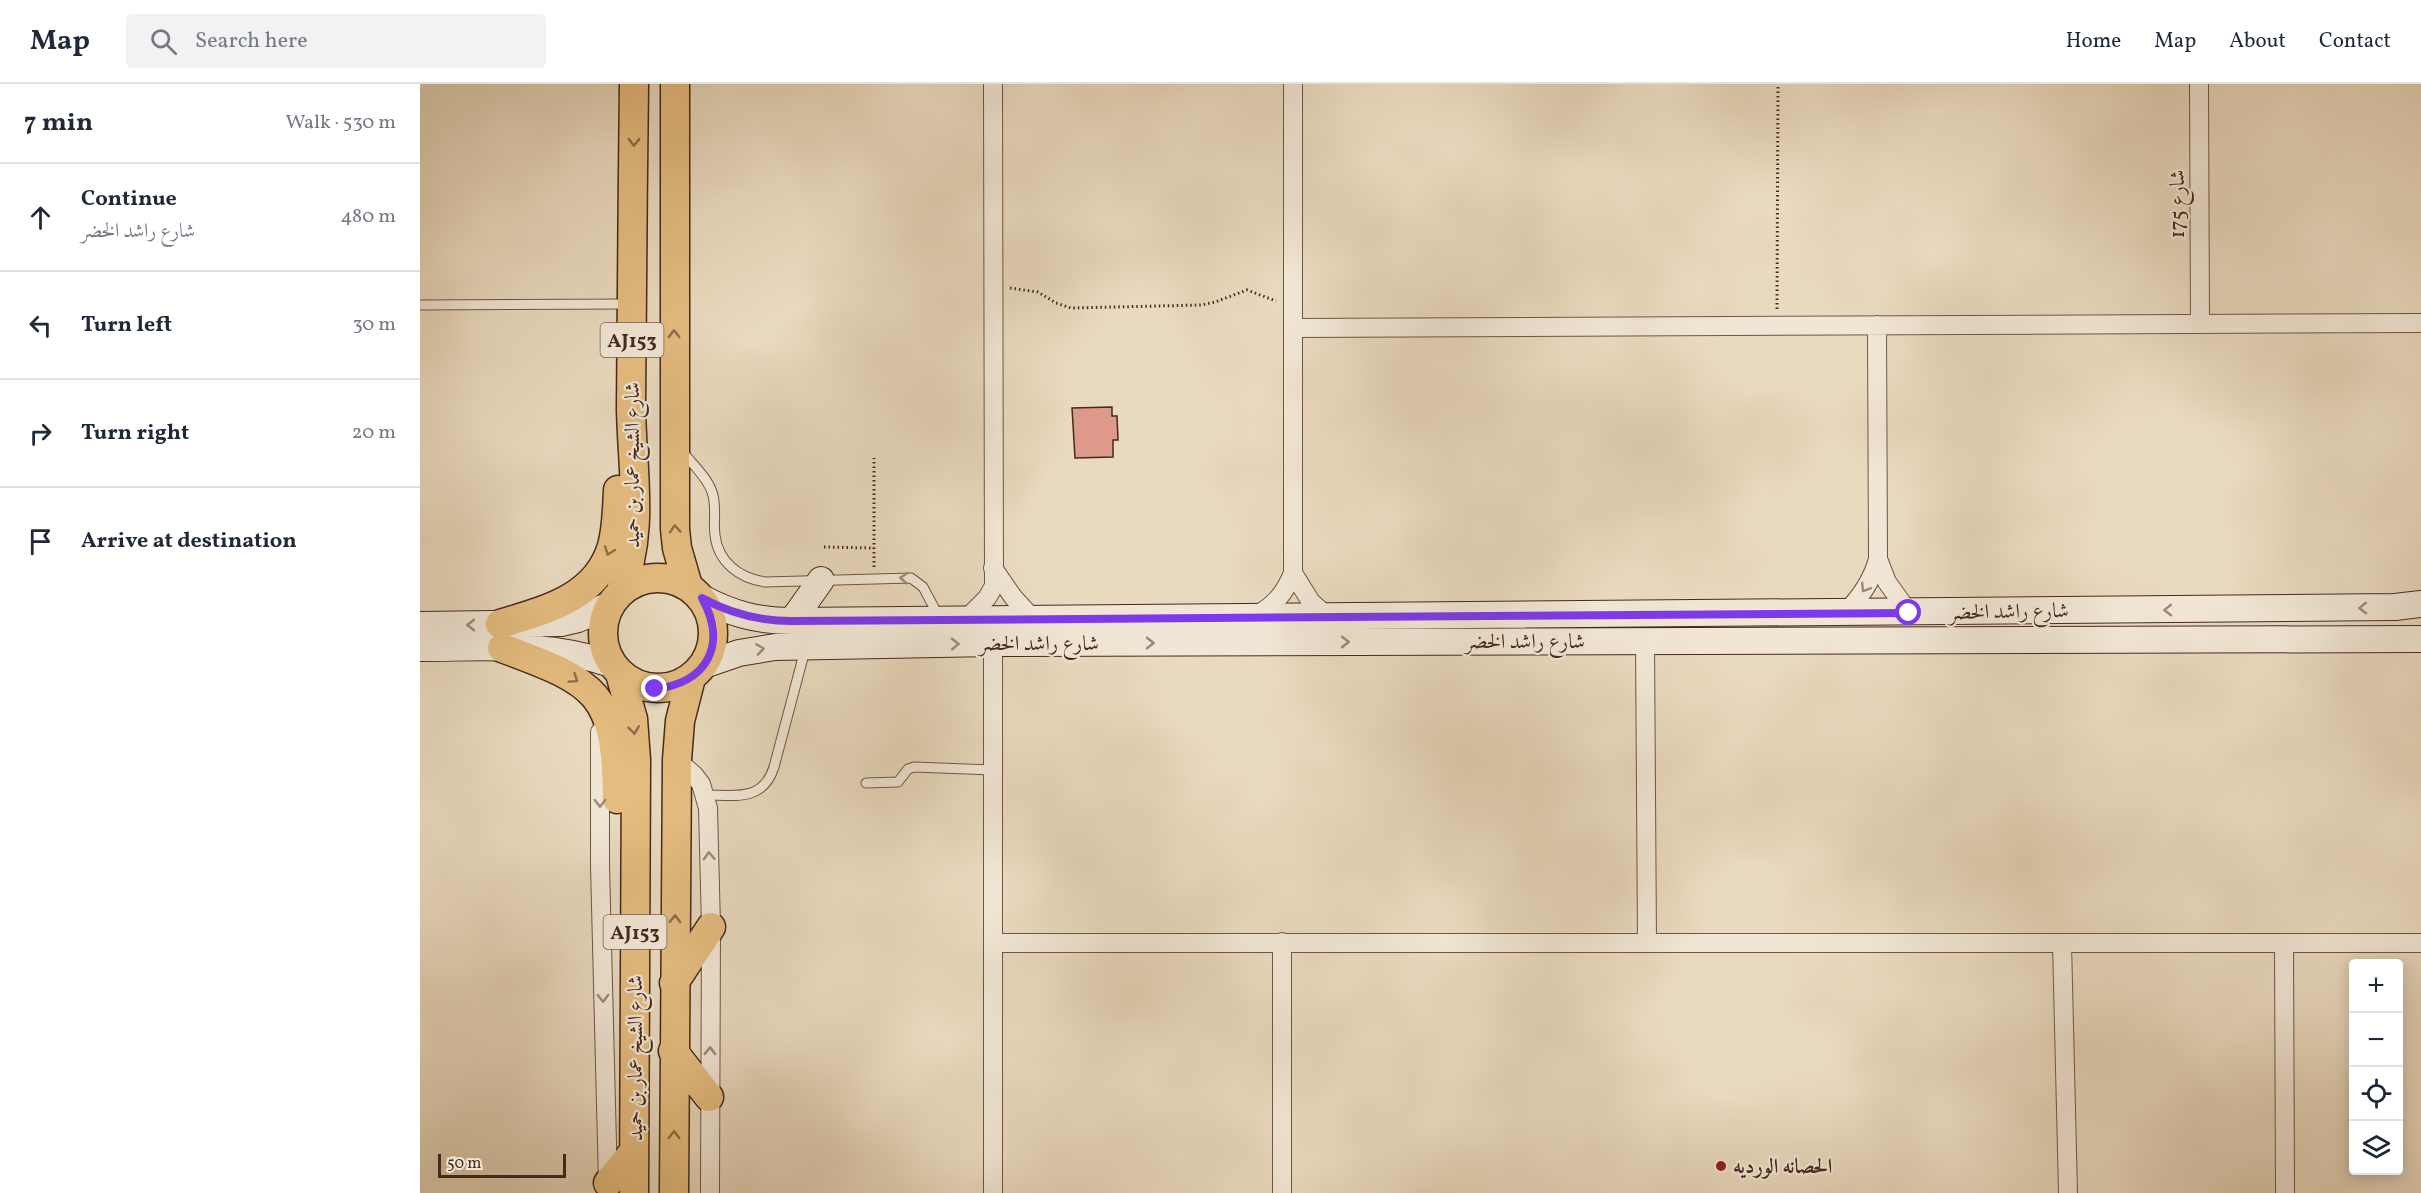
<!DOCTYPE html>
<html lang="en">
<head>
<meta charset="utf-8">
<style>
	:root { --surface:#fff; --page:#f2f2f3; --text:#1f2937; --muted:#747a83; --line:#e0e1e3 }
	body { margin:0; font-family:Vollkorn,Amiri,serif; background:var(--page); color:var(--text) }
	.controls { position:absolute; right:18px; bottom:18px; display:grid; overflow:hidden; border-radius:6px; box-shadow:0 3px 15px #0003 }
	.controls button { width:54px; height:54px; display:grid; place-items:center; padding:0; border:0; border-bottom:2px solid var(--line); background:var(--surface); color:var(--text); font:30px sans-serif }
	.scale { position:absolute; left:18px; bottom:15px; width:128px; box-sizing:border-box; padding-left:6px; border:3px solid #462a1e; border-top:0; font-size:16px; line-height:21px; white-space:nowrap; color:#462a1e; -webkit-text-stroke:4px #f1e6d5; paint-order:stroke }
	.stop { position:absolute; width:18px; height:18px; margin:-14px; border:4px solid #7c3aed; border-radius:50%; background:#fff }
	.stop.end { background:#7c3aed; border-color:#fff; box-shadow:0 2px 6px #0008 }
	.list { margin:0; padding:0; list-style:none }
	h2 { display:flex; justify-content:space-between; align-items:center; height:78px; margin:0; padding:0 24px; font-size:26px }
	h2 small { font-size:20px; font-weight:400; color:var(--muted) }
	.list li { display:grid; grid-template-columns:39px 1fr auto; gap:18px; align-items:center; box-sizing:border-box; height:108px; padding:0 24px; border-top:2px solid var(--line) }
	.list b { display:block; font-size:22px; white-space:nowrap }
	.list p { margin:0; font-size:20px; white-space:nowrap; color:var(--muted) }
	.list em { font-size:20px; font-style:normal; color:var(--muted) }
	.icon { flex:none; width:33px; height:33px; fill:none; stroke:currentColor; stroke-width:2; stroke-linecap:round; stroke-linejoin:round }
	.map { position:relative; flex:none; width:2001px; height:1109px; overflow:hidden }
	header { display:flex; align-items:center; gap:36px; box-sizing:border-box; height:84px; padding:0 30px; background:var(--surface); border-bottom:2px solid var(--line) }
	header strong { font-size:28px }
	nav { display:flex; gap:33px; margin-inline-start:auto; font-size:21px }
	.search { width:420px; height:54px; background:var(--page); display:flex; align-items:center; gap:15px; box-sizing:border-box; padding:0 21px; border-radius:6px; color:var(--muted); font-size:22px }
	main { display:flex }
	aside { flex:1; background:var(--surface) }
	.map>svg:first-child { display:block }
</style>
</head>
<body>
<header>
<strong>Map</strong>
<div class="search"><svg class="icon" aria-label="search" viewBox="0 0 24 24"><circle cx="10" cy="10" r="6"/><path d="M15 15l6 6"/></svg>Search here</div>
<nav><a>Home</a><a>Map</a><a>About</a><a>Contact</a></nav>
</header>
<main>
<aside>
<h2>7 min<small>Walk · 530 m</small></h2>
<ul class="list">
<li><svg class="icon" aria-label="ahead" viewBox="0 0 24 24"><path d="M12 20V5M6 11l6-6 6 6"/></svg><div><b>Continue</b><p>شارع راشد الخضر</p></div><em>480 m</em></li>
<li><svg class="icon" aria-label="left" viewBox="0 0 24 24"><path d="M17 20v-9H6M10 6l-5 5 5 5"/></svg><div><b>Turn left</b></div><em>30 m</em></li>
<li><svg class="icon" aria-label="right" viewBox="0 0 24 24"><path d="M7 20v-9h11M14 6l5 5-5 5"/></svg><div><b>Turn right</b></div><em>20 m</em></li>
<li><svg class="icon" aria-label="arrive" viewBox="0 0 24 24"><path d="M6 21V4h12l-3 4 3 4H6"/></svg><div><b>Arrive at destination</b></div></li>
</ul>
</aside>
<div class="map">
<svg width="2001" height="1109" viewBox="0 0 2001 1109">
	<rect width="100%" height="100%" fill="#e9d9be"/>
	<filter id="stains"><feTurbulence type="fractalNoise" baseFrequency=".00333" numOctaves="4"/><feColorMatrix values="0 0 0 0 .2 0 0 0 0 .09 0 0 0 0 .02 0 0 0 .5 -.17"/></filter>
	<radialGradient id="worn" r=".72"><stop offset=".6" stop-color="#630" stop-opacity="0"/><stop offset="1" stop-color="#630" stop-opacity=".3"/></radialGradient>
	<path fill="#dd9a8a" stroke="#462a1e" stroke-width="1.5" d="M692,323V332H697L698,356H693V373L655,374L652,324Z"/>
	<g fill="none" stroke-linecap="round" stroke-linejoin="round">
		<defs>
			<path id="lane" d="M0,221L208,220
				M262,367C272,380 287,393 292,408C297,422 293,437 295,451C298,478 319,494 345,498L491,494L503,503L519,533
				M446,699L478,698L488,685L494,683L573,686
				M285,711C315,711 343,718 354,683L385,566"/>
			<path id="street" d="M1779,0L1780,240
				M873,244L2001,239
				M1458,475L1467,498L1489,529
				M573,484L593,513L613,535
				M873,489L891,518L908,533
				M1425,529C1441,513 1452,497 1458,475L1457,241
				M835,532C854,522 865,509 873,489V0
				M547,534L567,514L574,502L573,0
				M1225,557L1227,859
				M180,648V781L188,1100
				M257,676L274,691L281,700L288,724L291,843L290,1109
				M573,859H2001
				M1642,859L1648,1109
				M1864,859L1865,1109
				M573,1109V559
				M862,1109V858"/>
			<path id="secondary" d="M282,514C312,530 338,537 372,537L1975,523L2001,520
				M372,537L401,496
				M0,541L141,539L158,535L190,521
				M0,564C64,564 129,558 191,580
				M284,581L319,569L355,563L573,559L2001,555"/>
			<path id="primary" d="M255,0V445L257,464L268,502
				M183 549a55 55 0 1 1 110 0a55 55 0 1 1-110 0Z
				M200,509C225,448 212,388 211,324C211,216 213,108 214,0
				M80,540C126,526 177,514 192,462C197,444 197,424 198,406
				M82,564C177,599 196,608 197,715
				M200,590L213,635L216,676L214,1109
				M254,899L291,843
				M253,967L289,1013
				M188,1099L214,1067
				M254,1109L257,676L260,637L271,594"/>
		</defs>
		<use href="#lane" stroke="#6f5646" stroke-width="11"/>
		<use href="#street" stroke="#6f5646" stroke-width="20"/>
		<use href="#secondary" stroke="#462a1e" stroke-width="28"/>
		<use href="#primary" stroke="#462a1e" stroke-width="31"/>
		<path stroke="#462a1e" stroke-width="3" stroke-dasharray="1.5 3" stroke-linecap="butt" d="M590,204L618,208L636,219L651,224L781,221L795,218L827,206L856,217
			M1357,225L1358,0
			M404,463L454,464
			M454,483V374"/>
		<use href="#lane" stroke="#f1e6d5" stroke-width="9"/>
		<use href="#street" stroke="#f1e6d5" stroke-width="18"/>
		<use href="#secondary" stroke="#f1e6d5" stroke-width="26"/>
		<use href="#primary" stroke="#e4bc7f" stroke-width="28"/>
	</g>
	<defs><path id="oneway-chevron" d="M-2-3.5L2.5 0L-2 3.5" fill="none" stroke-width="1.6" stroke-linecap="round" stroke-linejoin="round" transform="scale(1.5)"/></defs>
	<g stroke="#8d6c4a">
		<use href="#oneway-chevron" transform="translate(214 58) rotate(91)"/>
		<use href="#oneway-chevron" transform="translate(254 250) rotate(-90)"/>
		<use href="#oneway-chevron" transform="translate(255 445) rotate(-94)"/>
		<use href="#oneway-chevron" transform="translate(189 467) rotate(110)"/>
		<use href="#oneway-chevron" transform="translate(154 595) rotate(34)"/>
		<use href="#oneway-chevron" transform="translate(214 646) rotate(83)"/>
		<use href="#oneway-chevron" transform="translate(255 835) rotate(-89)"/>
		<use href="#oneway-chevron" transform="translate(254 1051) rotate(-90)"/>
	</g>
	<g stroke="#9c887a">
		<use href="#oneway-chevron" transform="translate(484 494) rotate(-175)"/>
		<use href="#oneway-chevron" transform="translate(1445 504) rotate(122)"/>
		<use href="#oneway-chevron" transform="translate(1943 524) rotate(179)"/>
		<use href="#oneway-chevron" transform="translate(1748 526) rotate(179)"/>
		<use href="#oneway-chevron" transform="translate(51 541) rotate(180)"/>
		<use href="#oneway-chevron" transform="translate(925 558)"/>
		<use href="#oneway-chevron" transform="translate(730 559)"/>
		<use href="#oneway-chevron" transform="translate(535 560) rotate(-1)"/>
		<use href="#oneway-chevron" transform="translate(340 565) rotate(-8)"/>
		<use href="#oneway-chevron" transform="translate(180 719) rotate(90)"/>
		<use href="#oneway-chevron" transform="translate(289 772) rotate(-92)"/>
		<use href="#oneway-chevron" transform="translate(183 914) rotate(89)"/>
		<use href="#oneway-chevron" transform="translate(290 967) rotate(-89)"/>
	</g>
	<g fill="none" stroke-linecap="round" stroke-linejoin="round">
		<path stroke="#7c3aed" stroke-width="8" d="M235,605C287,599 308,561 282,514C311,530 339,537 372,537L1489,529"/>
	</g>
	<circle fill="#8f2418" stroke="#f1e6d5" stroke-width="2" cx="1301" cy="1082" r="6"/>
	<g text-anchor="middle" stroke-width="4.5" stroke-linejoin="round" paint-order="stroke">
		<g fill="#f1e6d5" stroke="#796255" stroke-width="1.5">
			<rect x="180.5" y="239" width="63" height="34" rx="4.5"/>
			<rect x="183.5" y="831" width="63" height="34" rx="4.5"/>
		</g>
		<g font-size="20" font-weight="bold" fill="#462a1e">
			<text x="212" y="263">AJ153</text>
			<text x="215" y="855">AJ153</text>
		</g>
		<g font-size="21" fill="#462a1e" stroke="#f1e6d5">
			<text transform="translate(1757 120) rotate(-90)" y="7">شارع 175</text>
			<text transform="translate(212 381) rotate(-90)" y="7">شارع الشيخ عمار بن حميد</text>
			<text transform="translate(1589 527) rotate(-1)" y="7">شارع راشد الخضر</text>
			<text x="1105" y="564">شارع راشد الخضر</text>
			<text x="619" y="566">شارع راشد الخضر</text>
			<text transform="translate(215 974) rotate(-90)" y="7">شارع الشيخ عمار بن حميد</text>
		</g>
		<g font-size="21" font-weight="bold" fill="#462a1e" stroke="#f1e6d5" text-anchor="start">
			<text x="1313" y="1089">الحصانه الورديه</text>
		</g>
	</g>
	<rect width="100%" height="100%" filter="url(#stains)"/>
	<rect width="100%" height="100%" fill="url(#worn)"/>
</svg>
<div class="controls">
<button>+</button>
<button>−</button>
<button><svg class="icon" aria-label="locate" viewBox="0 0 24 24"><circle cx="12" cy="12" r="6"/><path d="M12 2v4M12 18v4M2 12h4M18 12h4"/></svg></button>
<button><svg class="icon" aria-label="layers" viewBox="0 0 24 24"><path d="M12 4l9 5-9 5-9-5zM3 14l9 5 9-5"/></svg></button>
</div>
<div class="scale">50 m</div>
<div class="stop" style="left:1489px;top:529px"></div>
<div class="stop end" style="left:235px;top:605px"></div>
</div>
</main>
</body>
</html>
